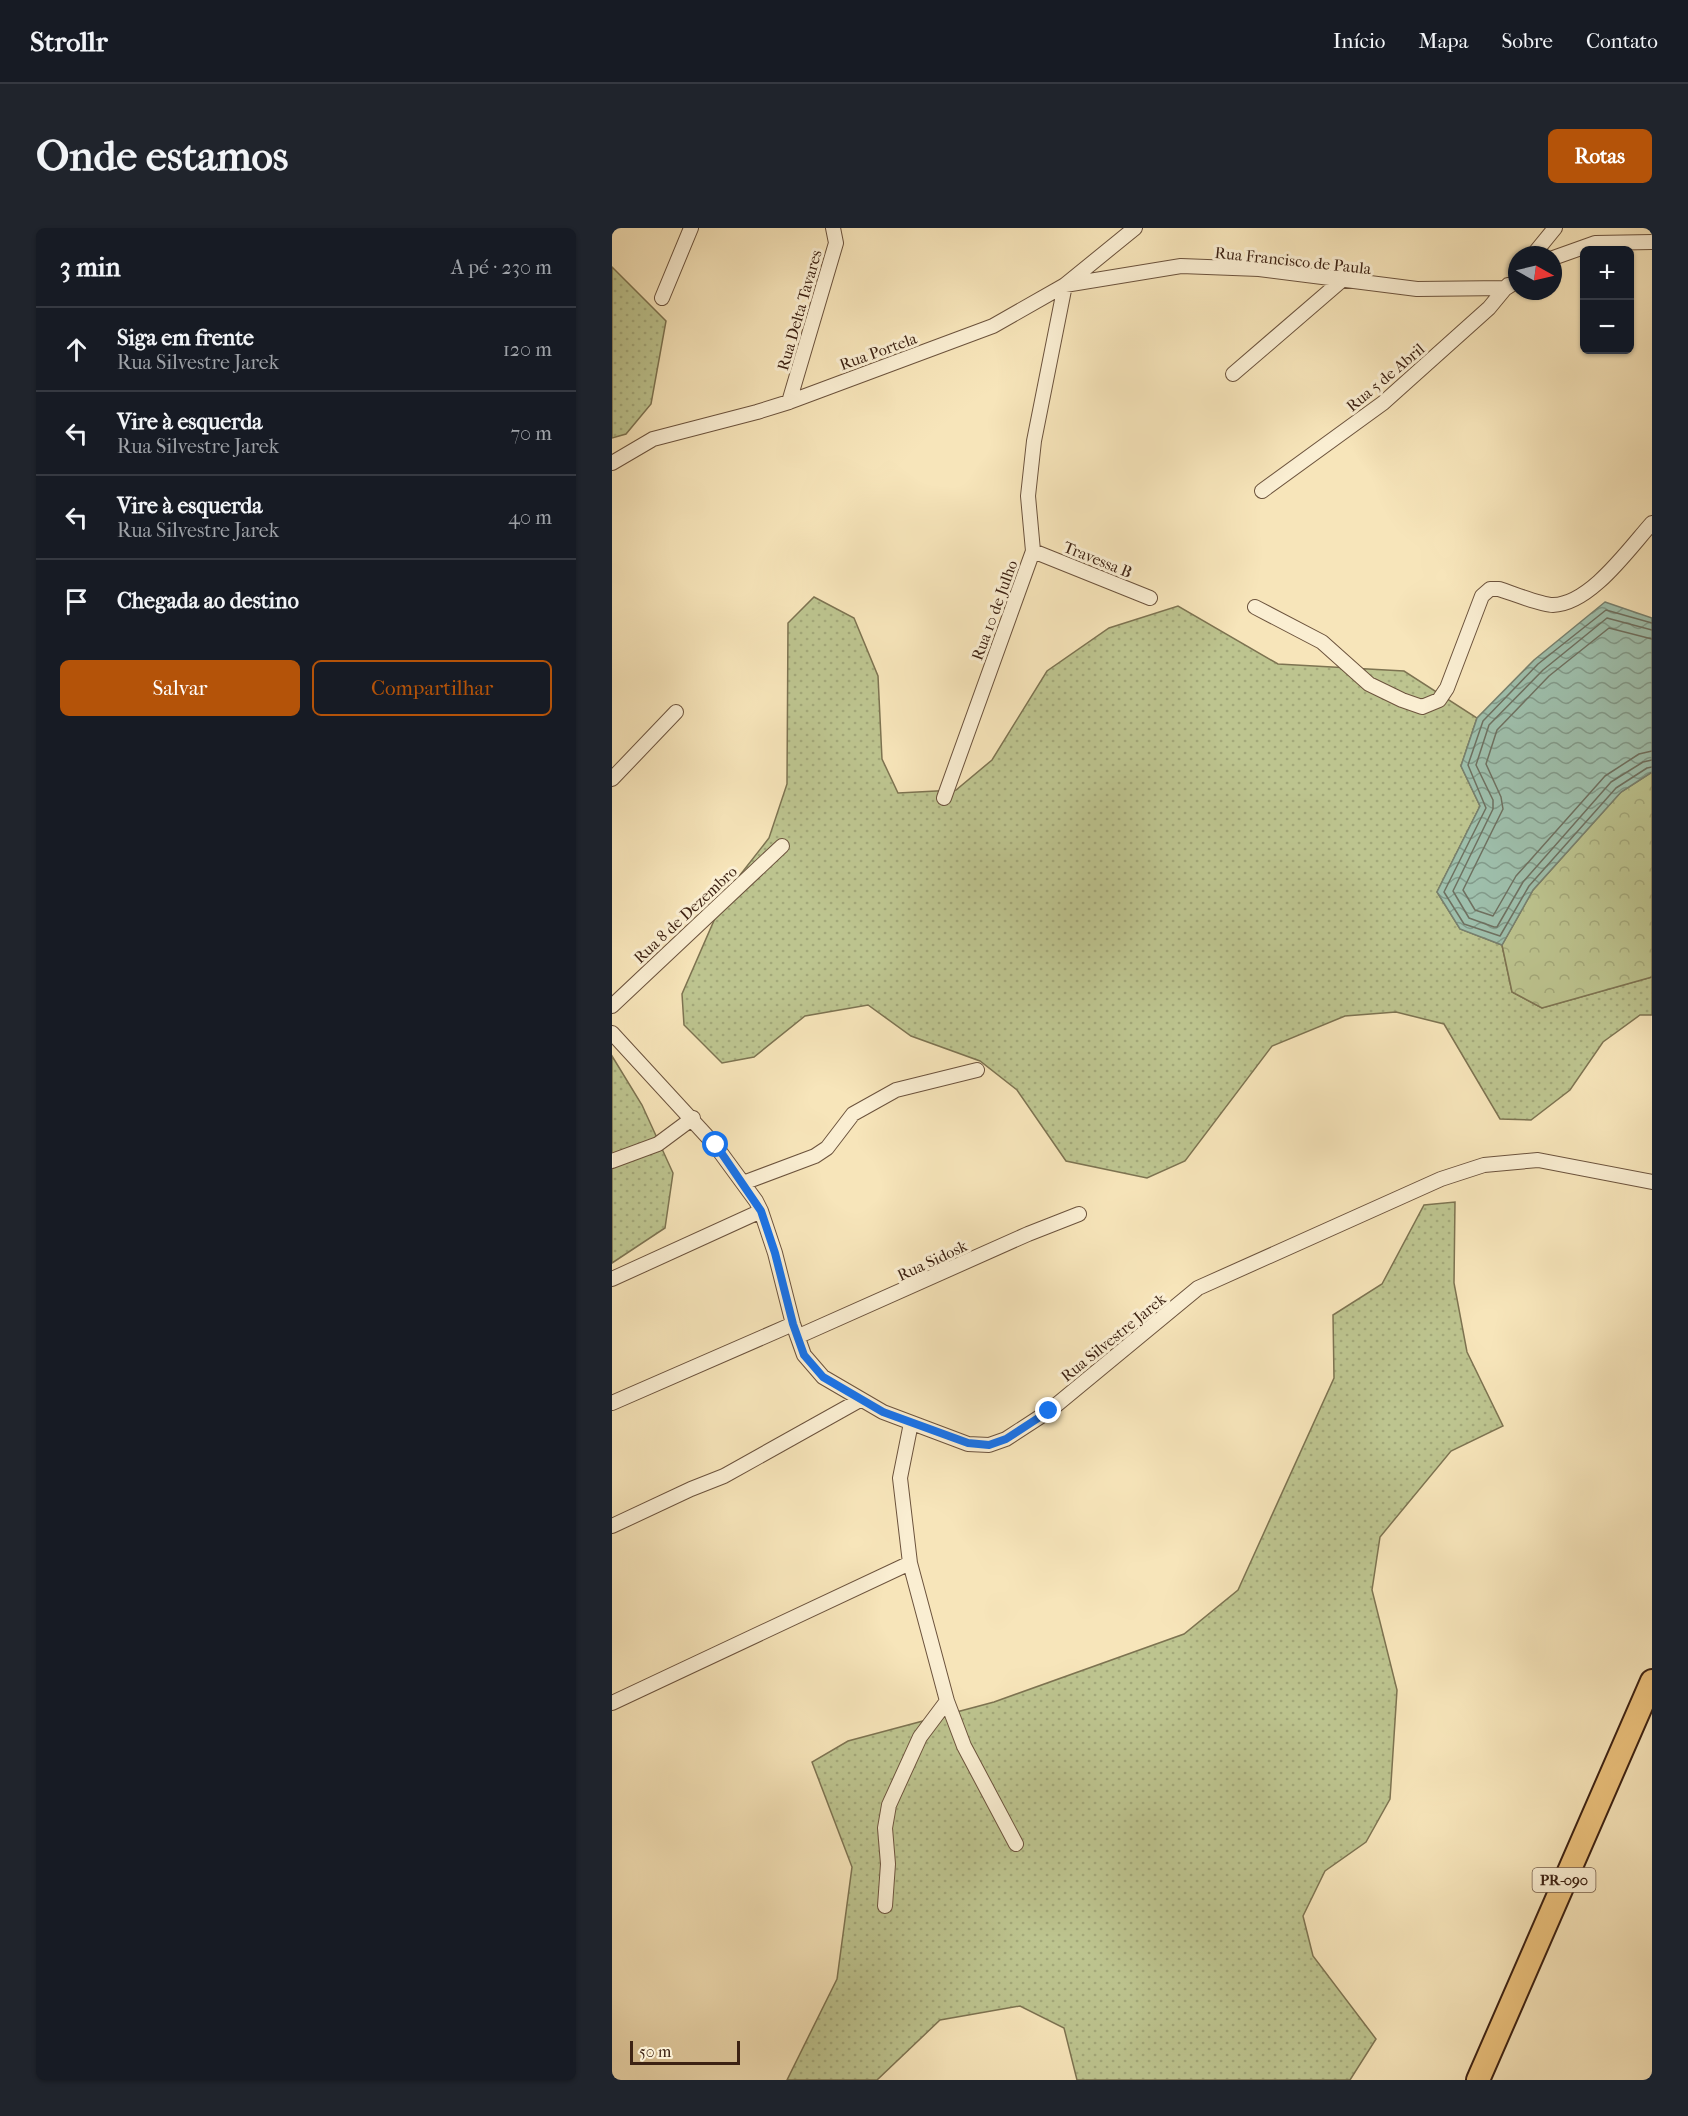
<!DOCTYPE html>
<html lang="pt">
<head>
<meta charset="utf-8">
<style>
	:root { --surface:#171b24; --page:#20242c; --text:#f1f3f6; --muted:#9ea1a6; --line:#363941; --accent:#b45309 }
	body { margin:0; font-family:"IM FELL French Canon",serif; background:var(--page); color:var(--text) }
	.controls { position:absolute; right:18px; top:18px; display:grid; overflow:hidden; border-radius:9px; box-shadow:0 2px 4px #0004 }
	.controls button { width:54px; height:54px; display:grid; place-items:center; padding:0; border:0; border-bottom:2px solid var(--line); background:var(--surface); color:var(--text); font:30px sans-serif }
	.compass { position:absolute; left:896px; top:18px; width:54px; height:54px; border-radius:50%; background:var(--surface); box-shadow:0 2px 4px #0004; rotate:98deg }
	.scale { position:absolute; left:18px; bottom:15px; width:110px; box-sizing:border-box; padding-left:6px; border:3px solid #3d2213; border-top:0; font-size:16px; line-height:21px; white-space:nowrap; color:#3d2213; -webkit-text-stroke:4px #faeed2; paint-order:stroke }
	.stop { position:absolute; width:18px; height:18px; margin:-14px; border:4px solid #1a73e8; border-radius:50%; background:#fff }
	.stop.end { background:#1a73e8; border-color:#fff; box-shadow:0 2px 6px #0008 }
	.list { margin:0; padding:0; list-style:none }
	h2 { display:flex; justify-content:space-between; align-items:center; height:78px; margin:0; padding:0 24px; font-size:26px }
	h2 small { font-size:20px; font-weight:400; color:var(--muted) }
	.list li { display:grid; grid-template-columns:39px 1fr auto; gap:18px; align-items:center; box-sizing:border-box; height:84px; padding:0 24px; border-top:2px solid var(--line) }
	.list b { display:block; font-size:22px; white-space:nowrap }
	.list p { margin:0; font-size:20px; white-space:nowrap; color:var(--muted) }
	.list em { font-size:20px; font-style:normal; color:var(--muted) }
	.actions { display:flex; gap:12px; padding:18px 24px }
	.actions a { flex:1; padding:14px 0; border:2px solid var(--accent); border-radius:9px; text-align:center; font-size:21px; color:var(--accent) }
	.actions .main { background:var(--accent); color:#fff }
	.icon { flex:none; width:33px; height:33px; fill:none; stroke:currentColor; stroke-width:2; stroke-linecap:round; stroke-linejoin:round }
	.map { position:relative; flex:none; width:1040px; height:1852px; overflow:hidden; border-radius:9px }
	header { display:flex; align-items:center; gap:36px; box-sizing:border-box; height:84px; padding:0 30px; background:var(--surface); border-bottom:2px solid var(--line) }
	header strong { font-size:28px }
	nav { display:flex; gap:33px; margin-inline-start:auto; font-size:21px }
	.intro { display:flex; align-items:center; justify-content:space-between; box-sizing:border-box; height:144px; padding:0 36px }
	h1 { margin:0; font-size:42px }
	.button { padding:15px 27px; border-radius:9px; background:var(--accent); color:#fff; font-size:21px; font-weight:700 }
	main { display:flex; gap:36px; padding:0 36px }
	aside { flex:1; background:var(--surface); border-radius:9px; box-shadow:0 2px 4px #0004 }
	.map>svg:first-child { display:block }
</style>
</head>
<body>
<header>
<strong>Strollr</strong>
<nav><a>Início</a><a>Mapa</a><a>Sobre</a><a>Contato</a></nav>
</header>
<div class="intro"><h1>Onde estamos</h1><a class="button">Rotas</a></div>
<main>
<aside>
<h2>3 min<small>A pé · 230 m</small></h2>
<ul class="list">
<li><svg class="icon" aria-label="ahead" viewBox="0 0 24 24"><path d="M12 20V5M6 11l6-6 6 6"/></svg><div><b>Siga em frente</b><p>Rua Silvestre Jarek</p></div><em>120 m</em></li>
<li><svg class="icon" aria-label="left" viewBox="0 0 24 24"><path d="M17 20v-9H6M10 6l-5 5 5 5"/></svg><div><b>Vire à esquerda</b><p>Rua Silvestre Jarek</p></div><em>70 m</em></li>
<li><svg class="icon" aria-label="left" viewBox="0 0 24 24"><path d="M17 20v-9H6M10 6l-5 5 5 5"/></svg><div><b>Vire à esquerda</b><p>Rua Silvestre Jarek</p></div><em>40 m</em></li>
<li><svg class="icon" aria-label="arrive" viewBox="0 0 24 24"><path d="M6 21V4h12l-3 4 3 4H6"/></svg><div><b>Chegada ao destino</b></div></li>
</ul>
<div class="actions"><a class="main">Salvar</a><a>Compartilhar</a></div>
</aside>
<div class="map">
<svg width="1040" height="1852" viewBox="0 0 1040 1852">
	<defs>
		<pattern id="grass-dots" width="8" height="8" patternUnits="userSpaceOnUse" patternTransform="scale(1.5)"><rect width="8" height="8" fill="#bdc48f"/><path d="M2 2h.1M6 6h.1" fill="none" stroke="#a3a87a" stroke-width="1.8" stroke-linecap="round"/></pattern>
		<pattern id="forest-crowns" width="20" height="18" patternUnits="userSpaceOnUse" patternTransform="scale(1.5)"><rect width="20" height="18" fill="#bdc48f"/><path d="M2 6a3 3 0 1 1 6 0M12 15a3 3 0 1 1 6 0" fill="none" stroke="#a3a87a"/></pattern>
		<pattern id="water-waves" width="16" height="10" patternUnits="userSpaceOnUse" patternTransform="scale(1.5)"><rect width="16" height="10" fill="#9ebfac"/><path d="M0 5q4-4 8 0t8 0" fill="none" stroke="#829b8b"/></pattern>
	</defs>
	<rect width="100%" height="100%" fill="#f7e5ba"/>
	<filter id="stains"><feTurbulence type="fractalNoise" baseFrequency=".00333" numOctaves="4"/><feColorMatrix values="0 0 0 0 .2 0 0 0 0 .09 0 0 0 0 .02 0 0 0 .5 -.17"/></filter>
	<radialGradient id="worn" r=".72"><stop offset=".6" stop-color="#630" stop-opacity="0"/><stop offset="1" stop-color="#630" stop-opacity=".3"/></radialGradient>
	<path fill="url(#grass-dots)" stroke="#7d7351" stroke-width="1.5" d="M0,39L54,93L39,176L14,206L0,210Z
		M202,369L242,390L266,448L270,531L286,565L344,562L380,532L435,443L497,400L566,378L666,436L792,443L865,490L849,538L868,578L825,664L848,701L890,717L900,764L930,780L1040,749V787H1028L991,814L958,862L919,892L888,891L832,796L784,784L733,788L660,818L573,933L535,950L454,933L405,862L368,833L299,808L256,777L193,788L142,829L110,835L72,797L70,766L114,665L157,610L175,556L176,395Z
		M0,828L30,877L61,945L53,1000L0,1035Z
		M843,974L842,1055L855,1124L891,1198L839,1223L768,1309L760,1362L785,1462L778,1571L754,1614L713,1643L691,1688L701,1728L764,1811L738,1852H465L452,1800L408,1778L328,1792L265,1852H175L225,1751L240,1639L200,1534L236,1513L382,1474L572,1406L626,1362L722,1150L721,1087L770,1056L812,977Z"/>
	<path fill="url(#forest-crowns)" stroke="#7d7351" stroke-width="1.5" d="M1040,544V749L930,780L900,764L890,717L921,662L1009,564Z"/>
	<path fill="url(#water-waves)" stroke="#77806f" stroke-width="1.5" d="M993,374L1040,390V544L1009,564L921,662L890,717L848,701L825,664L868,578L849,538L865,490L922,432Z"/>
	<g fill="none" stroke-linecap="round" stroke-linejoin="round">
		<path stroke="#6e7060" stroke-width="1.5" d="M1040,395L994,382L926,436L871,493L856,537L874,580L832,664L852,696L888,708L917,658L1004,560L1035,540L1040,539
			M1040,402L995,390L931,442L877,497L864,537L881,572V581L841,663L857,690L882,699H885L911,654L999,554L1031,534L1040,532
			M1040,411L997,400L937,448L885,502L874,536L889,569L891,581L851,662L863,682L881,688L904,648L993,548L1027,526L1040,523"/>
		<defs>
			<path id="street" d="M921,27L943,0
				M941,30L983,15L1040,14
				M50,70L79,0
				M621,146L729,53
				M177,174L224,15L221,0
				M0,235L41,211L145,184L177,174L381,98L453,57L523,0
				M650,263L771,175L877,80L896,57
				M421,323L538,370
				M643,379L710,414L757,456L790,472L810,479L827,472L835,460L870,368L878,361H887C900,365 929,377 941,377C978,376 1016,322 1040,295
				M0,551L64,484
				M332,570L421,323L416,268L422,213L453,57L569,38L647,41L805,61L894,60L905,53
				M0,778L170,618
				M0,805L103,917L144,973L149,983L163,1025L181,1096L192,1127L211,1149L271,1184L356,1216L377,1217L394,1211L437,1183L586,1060L829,951L872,937L926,932L1040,954
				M0,933L46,916L81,890
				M131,955L203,928L215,920L241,886L284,862L365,842
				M0,1051L149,983
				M187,1108L416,1006L467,986
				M0,1175L181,1096
				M299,1195L288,1250L298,1335L335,1473L352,1518L404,1616
				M0,1298L79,1261L112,1248L248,1172
				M0,1475L298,1335
				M273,1678L276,1636L273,1600L277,1577L308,1509L335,1473"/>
			<path id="primary" d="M866,1852L1040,1453"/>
		</defs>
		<use href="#street" stroke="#6c533d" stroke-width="16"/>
		<use href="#primary" stroke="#3d2213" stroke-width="26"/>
		<use href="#street" stroke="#faeed2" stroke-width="14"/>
		<use href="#primary" stroke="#ecc27d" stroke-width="22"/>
	</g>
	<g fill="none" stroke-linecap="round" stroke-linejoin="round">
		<path stroke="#1a73e8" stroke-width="8" d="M104,917L149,983L163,1025L181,1096L192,1127L211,1149L271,1184L356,1215L377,1217L394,1211L437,1183"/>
	</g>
	<g text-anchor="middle" stroke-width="6" stroke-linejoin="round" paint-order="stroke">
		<rect fill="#faeed2" stroke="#765f4c" stroke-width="1.5" x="920.5" y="1640" width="63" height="24" rx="4.5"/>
		<g font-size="15" font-weight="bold" fill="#3d2213">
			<text x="952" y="1657">PR-090</text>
		</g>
		<g font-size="16" fill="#3d2213" stroke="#faeed2">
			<text transform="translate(681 32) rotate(6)" y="6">Rua Francisco de Paula</text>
			<text transform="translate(187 82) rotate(-74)" y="6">Rua Delta Tavares</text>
			<text transform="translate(266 123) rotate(-20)" y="6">Rua Portela</text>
			<text transform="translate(773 149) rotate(-40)" y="6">Rua 5 de Abril</text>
			<text transform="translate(486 331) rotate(22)" y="6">Travessa B</text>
			<text transform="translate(382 382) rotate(-70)" y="6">Rua 10 de Julho</text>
			<text transform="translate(73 686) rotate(-43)" y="6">Rua 8 de Dezembro</text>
			<text transform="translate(320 1032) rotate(-25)" y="6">Rua Sidosk</text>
			<text transform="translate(501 1109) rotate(-39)" y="6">Rua Silvestre Jarek</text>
		</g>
	</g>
	<rect width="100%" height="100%" filter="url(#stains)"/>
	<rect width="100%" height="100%" fill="url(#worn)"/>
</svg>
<div class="controls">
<button>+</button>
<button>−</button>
</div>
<svg class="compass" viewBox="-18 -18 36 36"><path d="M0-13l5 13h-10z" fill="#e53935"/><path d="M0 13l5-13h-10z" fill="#9ea1a6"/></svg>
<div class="scale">50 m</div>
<div class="stop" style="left:104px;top:917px"></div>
<div class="stop end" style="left:437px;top:1183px"></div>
</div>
</main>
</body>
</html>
